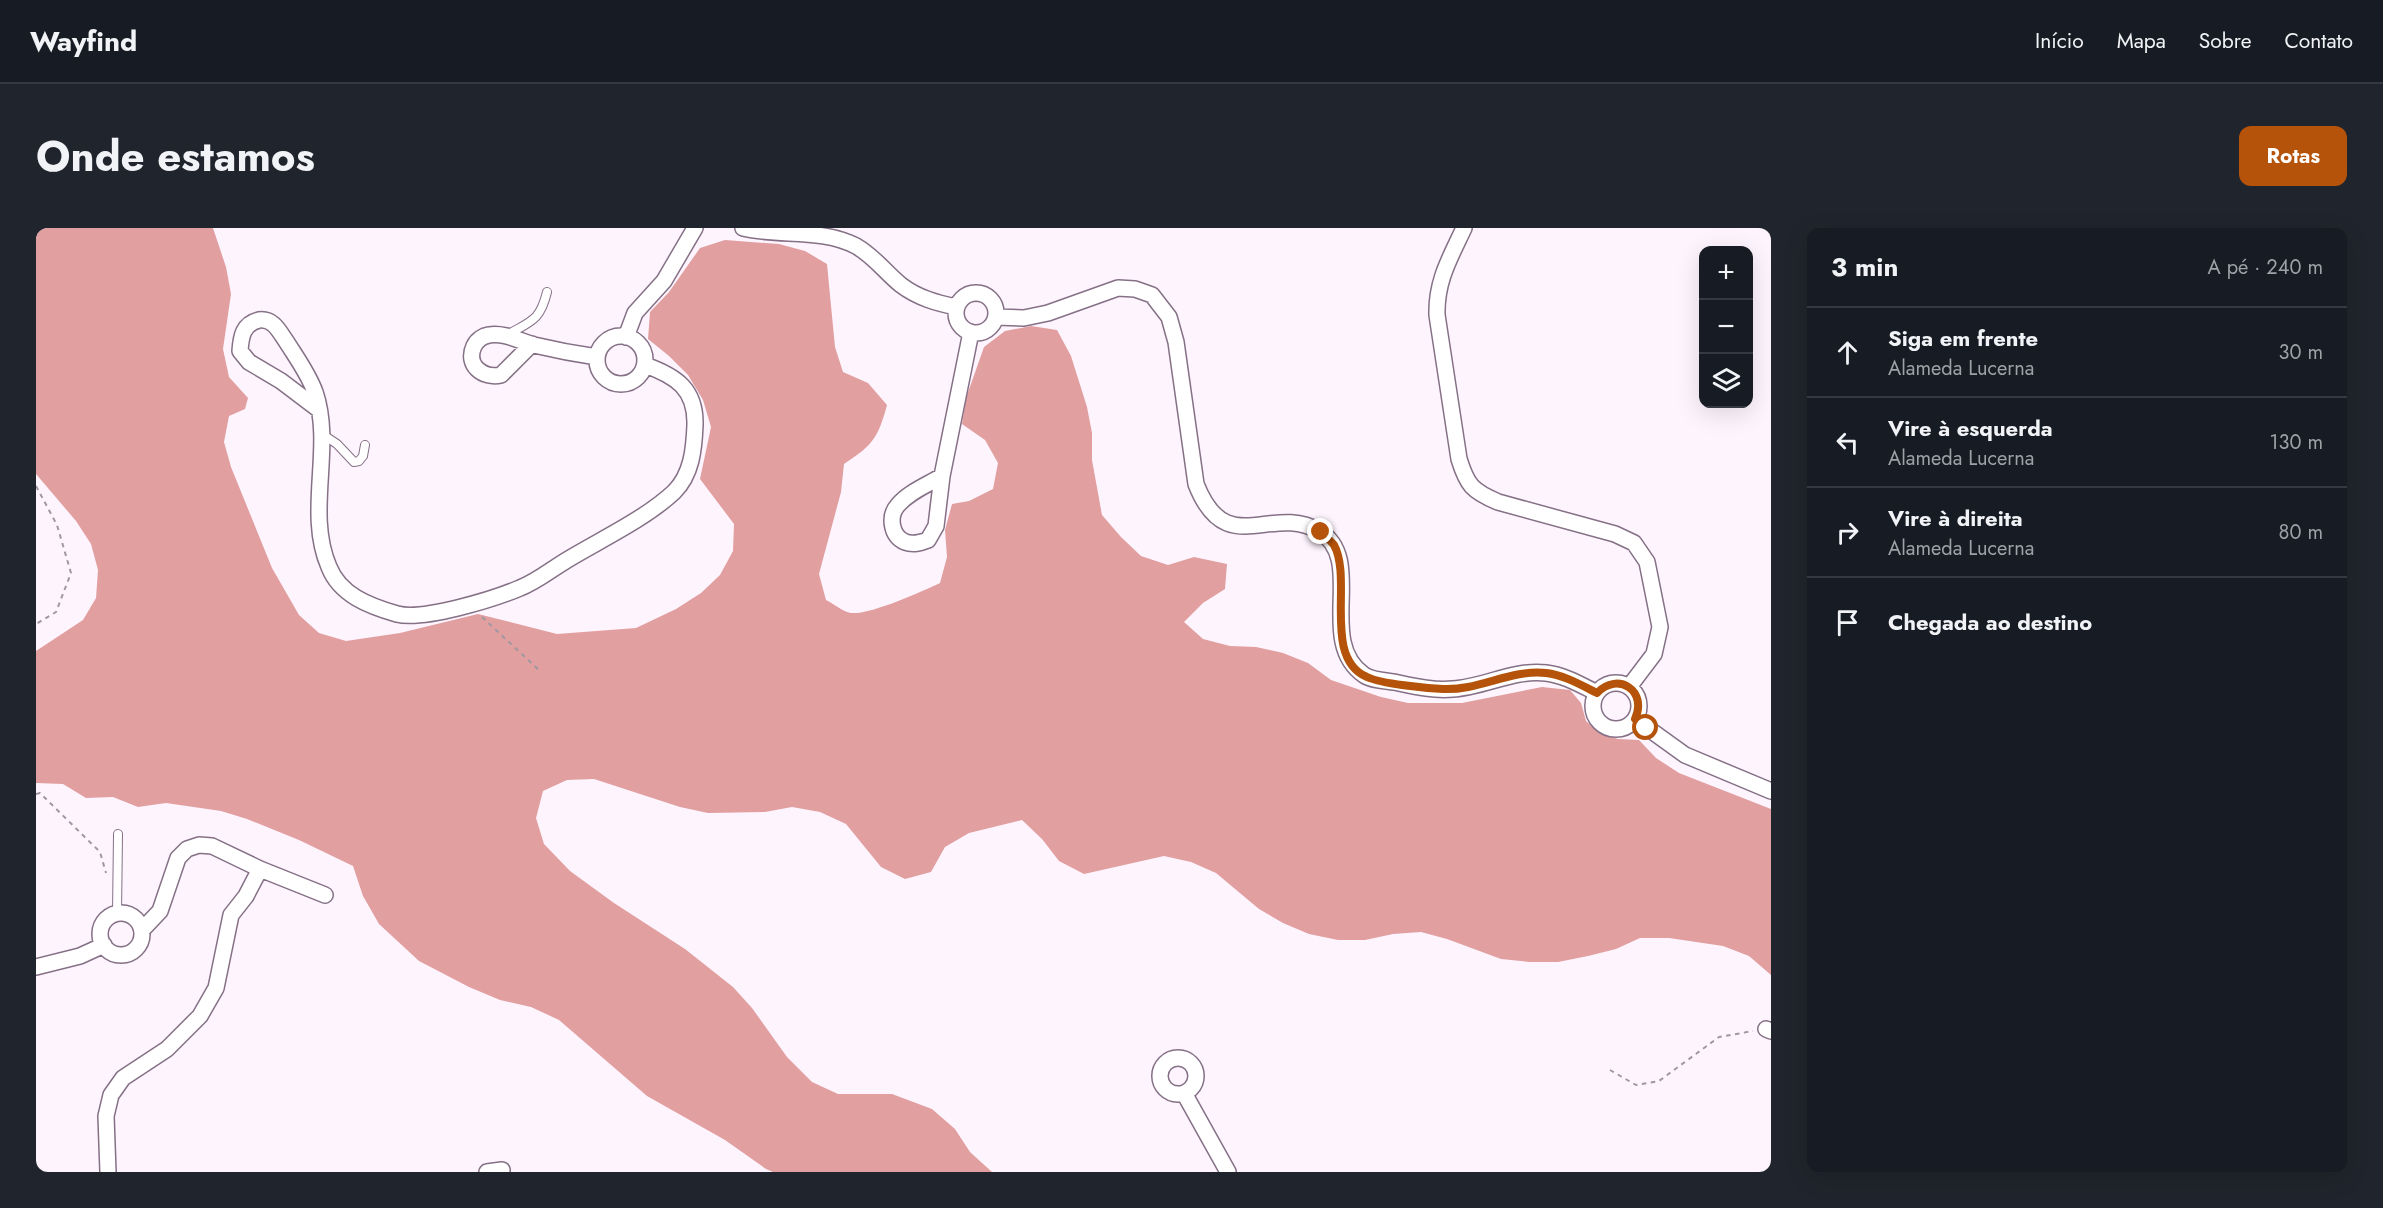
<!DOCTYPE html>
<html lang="pt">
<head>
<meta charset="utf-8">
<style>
	:root { --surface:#171b24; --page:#20242c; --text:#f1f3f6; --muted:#9ea1a6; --line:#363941; --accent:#b45309 }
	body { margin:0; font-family:Jost,sans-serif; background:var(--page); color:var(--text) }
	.controls { position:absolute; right:18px; top:18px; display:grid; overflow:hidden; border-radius:12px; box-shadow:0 6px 24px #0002 }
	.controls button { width:54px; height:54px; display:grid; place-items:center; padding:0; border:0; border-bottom:2px solid var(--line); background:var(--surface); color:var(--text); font:30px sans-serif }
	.stop { position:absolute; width:18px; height:18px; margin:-14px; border:4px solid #b45309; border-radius:50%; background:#fff }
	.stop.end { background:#b45309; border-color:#fff; box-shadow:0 2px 6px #0008 }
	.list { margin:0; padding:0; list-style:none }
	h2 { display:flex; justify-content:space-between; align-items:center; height:78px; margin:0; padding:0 24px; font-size:26px }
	h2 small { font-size:20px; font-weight:400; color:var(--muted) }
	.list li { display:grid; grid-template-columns:39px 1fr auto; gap:18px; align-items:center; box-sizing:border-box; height:90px; padding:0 24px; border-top:2px solid var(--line) }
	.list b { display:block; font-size:22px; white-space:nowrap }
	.list p { margin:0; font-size:20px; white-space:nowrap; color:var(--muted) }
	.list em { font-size:20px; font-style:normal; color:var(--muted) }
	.icon { flex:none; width:33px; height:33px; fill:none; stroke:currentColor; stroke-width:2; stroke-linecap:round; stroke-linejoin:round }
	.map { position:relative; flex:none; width:1735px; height:944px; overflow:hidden; border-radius:12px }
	header { display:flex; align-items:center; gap:36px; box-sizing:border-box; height:84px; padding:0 30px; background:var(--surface); border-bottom:2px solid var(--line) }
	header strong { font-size:28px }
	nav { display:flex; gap:33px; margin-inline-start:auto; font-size:21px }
	.intro { display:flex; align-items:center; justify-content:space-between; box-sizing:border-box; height:144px; padding:0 36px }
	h1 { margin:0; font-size:42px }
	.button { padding:15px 27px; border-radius:12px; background:var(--accent); color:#fff; font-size:21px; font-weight:700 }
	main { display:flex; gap:36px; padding:0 36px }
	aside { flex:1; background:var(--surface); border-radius:12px; box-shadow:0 6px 24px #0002 }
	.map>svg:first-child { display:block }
</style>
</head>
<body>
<header>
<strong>Wayfind</strong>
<nav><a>Início</a><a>Mapa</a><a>Sobre</a><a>Contato</a></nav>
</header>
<div class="intro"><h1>Onde estamos</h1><a class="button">Rotas</a></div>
<main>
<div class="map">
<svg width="1735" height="944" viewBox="0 0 1735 944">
	<rect width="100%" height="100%" fill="#fef4fe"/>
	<path fill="#e19fa0" d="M0,0H177L190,39L195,66L187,121L193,149L212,170L209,181L193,188L188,214L195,239L236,340L263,387L283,405L310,413L364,405L442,386L521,406L600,400L640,381L665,365L684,347L697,323L698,296L664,251L675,199L667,172L652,147L633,128L612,111L614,84L633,64L664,20L689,12L743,16L769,23L791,36L799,119L807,144L832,155L851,177C842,210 837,217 808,236L805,264L783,346L790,372C797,375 807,384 815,385C834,387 885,364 904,355L911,329L909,302L916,276L933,273L957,261L962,235L949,212L926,196L930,170L948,119L969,103L995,98L1021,102L1035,128L1051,179L1056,205V232L1066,287L1085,309L1105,328L1132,337L1158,329L1191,336L1189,361L1167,375L1148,394L1167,411L1194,418L1220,419L1247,425L1272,435L1295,452L1345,469L1372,475H1426L1506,459L1534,462L1545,475L1550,493L1563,505L1582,511L1603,512L1620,530L1643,545L1735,581V747L1713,728L1687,718L1633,710H1604L1580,721L1552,728L1522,734H1494L1465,731L1411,711L1385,704L1357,706L1329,712H1302L1273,706L1247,695L1223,681L1180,645L1155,634L1128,628L1048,646L1023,633L1006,611L986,592L933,605L909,619L895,644L869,651L845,639L810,596L784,584L756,579L729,584L672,585L644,579L558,551L531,552L507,563L500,590L508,616L534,643L578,675L649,721L697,759L716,780L751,829L776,854L802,866H856L896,881L919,901L934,924L956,944H737L730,941L689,912L611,868L523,792L495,779L464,772L433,759L383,733L343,696L327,668L317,638L263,612L211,591L185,583L130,575L102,579L77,569L50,570L27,556L0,555V423L47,392L60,370L62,342L55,316L40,293L0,246Z"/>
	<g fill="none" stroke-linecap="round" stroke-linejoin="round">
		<defs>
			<path id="service" d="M471,107C495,93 504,93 511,64
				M286,206L301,216L318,234L323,233L327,228L329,217
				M81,686L82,606"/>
			<path id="minor" d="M707,0C744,9 785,0 820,18C839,29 850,45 865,57C882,70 901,75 920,79
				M1428,0C1414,30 1400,53 1401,87L1423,231C1431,257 1436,263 1462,274L1579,306L1598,315L1611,334L1624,399L1618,426L1593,459
				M920 85a20 20 0 1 1 40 0a20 20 0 1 1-40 0Z
				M960,89L988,90L1012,85L1082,60L1099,61L1116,67L1133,89L1140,114L1160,256C1190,333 1235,275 1283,303C1331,331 1279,413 1328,447C1335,452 1349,453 1358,454C1377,458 1397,463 1417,461C1448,459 1479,441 1510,445C1528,447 1545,457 1561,465
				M561 132a24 24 0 1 1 48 0a24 24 0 1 1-48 0Z
				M590,109L599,85L628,53L659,0
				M496,116L465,147C447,151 429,137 438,118C441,112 447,108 453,107C467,104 484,113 498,117C519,122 540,126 561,129
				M282,181L245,153L213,134L204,123C205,108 207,96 223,92C237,90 243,103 250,113C260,129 272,145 279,164C298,220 269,284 293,339C304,367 333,378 361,386C387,393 458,371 484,360C500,354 516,341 531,332C564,312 609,291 638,264C656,246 658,221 659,197C660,161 640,148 609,137
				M906,248C891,257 873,264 862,277C852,288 855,308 869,314C877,317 884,315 892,312L900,298L906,248L935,104
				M1557 478a23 23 0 1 1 46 0a23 23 0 1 1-46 0Z
				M1599,491L1649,527L1735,563
				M64 706a21 21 0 1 1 42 0a21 21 0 1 1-42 0Z
				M106,702L124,683L142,630L151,621L163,617L176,618L224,641L289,667
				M0,739L44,728L68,717
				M1730,801L1735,803
				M1124 848a18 18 0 1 1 36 0a18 18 0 1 1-36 0Z
				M1148,865L1192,944
				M72,944L70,888L75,867L87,850L131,821L164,788L180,760L195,687L210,668L224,641
				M451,944L466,942"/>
		</defs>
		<use href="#service" stroke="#857086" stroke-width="10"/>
		<use href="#minor" stroke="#857086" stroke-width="18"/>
		<path stroke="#a097a0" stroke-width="2" stroke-dasharray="4.5 4.5" stroke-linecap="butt" d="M0,258L21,297L35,345L20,384L0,396
			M446,389L505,444
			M0,566L4,565L64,624L70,645
			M1574,842L1600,857L1623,853L1683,809L1717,803"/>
		<use href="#service" stroke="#fff" stroke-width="8"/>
		<use href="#minor" stroke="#fff" stroke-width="15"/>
	</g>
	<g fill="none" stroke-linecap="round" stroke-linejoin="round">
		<path stroke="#b45309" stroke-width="8" d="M1285,304C1289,308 1295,313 1298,317C1317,351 1286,430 1331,449C1346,456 1389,460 1407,461C1442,463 1475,441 1510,445C1528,447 1545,457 1561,465C1582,443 1612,463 1599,491L1610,500"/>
	</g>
</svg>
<div class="controls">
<button>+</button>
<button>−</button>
<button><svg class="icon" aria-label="layers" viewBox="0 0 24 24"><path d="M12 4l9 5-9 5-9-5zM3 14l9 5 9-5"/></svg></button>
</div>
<div class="stop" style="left:1610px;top:500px"></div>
<div class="stop end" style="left:1285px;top:304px"></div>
</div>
<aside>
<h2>3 min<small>A pé · 240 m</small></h2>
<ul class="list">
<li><svg class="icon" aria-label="ahead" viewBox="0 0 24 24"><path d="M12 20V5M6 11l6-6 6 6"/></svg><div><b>Siga em frente</b><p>Alameda Lucerna</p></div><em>30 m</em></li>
<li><svg class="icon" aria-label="left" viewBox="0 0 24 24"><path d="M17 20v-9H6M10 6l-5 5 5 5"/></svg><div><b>Vire à esquerda</b><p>Alameda Lucerna</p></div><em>130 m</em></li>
<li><svg class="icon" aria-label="right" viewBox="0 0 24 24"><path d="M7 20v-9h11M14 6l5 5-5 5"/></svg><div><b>Vire à direita</b><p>Alameda Lucerna</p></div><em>80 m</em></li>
<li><svg class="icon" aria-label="arrive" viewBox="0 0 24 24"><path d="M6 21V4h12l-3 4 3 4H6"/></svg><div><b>Chegada ao destino</b></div></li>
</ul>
</aside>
</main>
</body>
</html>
